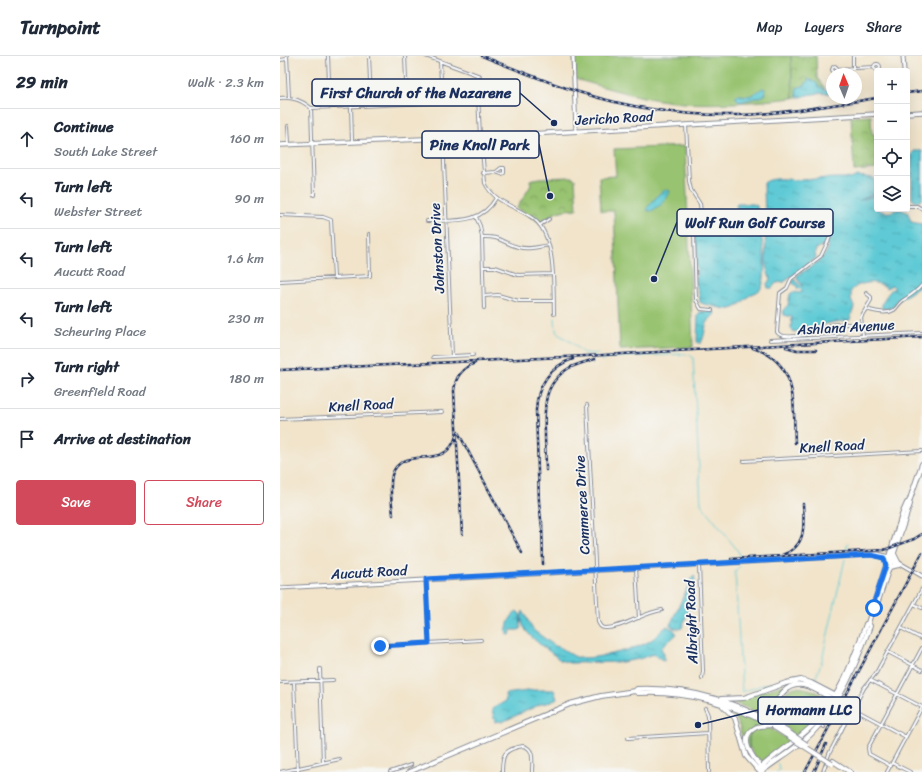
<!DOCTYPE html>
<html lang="en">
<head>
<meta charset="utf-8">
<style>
	:root { --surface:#fff; --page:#f6f6f7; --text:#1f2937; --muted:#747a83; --line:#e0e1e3; --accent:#d1495b }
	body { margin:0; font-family:Sriracha,sans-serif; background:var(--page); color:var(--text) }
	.controls { position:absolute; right:12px; top:12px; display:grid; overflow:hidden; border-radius:4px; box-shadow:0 4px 16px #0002 }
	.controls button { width:36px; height:36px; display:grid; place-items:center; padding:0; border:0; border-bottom:1px solid var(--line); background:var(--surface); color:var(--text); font:20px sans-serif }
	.compass { position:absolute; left:546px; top:12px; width:36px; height:36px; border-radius:50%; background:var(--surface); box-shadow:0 4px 16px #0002; rotate:358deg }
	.stop { position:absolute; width:12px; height:12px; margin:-9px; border:3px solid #1a73e8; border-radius:50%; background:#fff }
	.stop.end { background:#1a73e8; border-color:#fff; box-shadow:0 1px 4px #0008 }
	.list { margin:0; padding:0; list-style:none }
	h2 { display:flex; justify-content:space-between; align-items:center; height:52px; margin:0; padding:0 16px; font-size:17px }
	h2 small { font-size:13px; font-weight:400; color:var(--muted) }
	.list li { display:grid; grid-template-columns:26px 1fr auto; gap:12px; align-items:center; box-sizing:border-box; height:60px; padding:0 16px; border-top:1px solid var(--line) }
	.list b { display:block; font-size:15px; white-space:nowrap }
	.list p { margin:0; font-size:13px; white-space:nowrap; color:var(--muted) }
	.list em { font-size:13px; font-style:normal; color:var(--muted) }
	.actions { display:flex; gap:8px; padding:12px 16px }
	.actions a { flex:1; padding:9px 0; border:1px solid var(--accent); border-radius:4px; text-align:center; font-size:14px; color:var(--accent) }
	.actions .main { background:var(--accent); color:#fff }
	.icon { flex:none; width:22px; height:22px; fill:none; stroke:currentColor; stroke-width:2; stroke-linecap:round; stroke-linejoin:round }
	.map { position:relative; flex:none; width:642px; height:716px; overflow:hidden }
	header { display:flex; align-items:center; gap:24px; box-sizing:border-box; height:56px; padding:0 20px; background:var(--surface); border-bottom:1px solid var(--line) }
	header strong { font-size:19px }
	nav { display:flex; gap:22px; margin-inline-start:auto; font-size:14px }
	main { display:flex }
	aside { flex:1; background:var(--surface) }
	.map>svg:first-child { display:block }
</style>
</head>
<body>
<header>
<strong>Turnpoint</strong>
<nav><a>Map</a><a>Layers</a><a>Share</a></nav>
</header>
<main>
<aside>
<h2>29 min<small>Walk · 2.3 km</small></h2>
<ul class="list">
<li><svg class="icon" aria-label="ahead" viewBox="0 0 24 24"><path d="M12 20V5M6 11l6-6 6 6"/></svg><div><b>Continue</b><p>South Lake Street</p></div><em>160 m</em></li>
<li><svg class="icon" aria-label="left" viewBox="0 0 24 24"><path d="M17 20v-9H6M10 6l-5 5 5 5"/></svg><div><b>Turn left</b><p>Webster Street</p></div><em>90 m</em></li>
<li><svg class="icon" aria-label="left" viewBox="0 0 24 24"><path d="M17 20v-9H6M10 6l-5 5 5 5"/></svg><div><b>Turn left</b><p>Aucutt Road</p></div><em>1.6 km</em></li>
<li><svg class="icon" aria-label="left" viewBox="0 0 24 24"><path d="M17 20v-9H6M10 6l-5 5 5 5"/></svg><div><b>Turn left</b><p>Scheuring Place</p></div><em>230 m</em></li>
<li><svg class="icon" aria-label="right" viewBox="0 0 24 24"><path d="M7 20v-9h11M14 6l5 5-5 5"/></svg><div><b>Turn right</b><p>Greenfield Road</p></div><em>180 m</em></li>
<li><svg class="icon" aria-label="arrive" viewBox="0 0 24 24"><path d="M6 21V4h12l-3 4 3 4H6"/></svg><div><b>Arrive at destination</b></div></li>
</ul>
<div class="actions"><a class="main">Save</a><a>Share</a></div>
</aside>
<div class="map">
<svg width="642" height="716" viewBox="0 0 642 716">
	<defs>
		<pattern id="park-crowns" width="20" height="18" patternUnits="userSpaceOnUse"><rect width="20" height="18" fill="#98c370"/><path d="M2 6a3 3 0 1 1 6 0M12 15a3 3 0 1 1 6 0" fill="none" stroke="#7b9f5f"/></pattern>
		<pattern id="water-ripples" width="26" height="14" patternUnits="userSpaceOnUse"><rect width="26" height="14" fill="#5ecad5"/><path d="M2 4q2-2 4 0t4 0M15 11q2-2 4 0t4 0" fill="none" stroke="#4da4b0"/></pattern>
	</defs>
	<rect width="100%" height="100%" fill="#f6f6f2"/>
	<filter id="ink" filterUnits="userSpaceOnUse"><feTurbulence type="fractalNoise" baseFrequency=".025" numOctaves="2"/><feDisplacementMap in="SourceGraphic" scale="8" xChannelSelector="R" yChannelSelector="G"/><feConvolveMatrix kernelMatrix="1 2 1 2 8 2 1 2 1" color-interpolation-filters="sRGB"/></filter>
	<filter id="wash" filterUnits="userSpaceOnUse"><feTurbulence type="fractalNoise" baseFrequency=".012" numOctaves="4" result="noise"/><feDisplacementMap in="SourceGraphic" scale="16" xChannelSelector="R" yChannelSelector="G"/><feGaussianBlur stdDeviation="0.9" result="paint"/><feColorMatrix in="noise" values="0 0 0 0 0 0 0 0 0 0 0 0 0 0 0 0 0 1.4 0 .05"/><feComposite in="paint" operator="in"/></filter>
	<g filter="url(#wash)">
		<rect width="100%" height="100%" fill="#f1e4cb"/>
		<path fill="#98c370" stroke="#5a7967" d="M294,0H511L513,42C477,46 440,49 403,47C366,44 331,33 295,23Z
			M405,90L413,291L340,294L334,155H321L319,121L336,120L334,93Z
			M507,628L508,630L504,633L496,647L500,669L475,655L447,644H456Z
			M514,631C525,631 542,635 547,646C546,663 497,694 483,705L478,706C475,701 470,694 469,689C468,686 469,680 471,677C480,664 495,675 504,681L511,676C499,666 493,651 503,638C506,635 511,633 514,631Z
			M449,653L468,660L485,669L470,675L468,696L477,709L476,710L467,699L458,666Z"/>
		<path fill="url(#park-crowns)" stroke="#5a7967" d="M511,0H536L537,22L545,32L513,42Z
			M591,60L592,78H595L597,113L574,115L571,61Z
			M293,121L295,123L297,153L285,154L277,156L261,167L237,152L251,129L250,124L259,122Z"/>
		<path fill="url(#water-ripples)" stroke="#3c7c9a" d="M529,23L537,27L539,31H542L544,34H549L550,37C544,38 539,37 533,38C527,38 523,42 517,41L516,33L519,31L525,29Z
			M483,32L485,33L486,38L483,40L460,46L456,42V40L458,39L470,40Z
			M634,95H642V144L636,146L632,143V98Z
			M577,120L593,122L597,125L596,137L580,144L597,139V153C599,154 603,156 606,156C614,158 616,149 628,157L631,166L642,168V226L639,231L618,245L612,252L602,253C601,245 607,239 612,233L614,234V231L612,229L607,232C598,224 579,225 571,235V244L574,251L570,264C565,266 560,265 555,266C541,268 528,274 514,276L511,272L512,261L504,259L503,254L508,249L510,238L513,236L521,237L522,234L517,232V230L511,226L514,223L521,230H523L517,223V220C527,213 548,202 549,189L546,188L536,193L535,198L536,202L528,208L526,211L504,226L496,227L492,232H488L487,228L490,223L486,210L484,127C492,120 511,124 521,124C536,123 550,122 565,122L571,123Z
			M385,134L390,135C388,143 376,156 368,155L367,152L380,137Z
			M457,148H473L477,150C478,157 476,164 477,172C477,175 480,177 481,180C484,190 487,224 481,232C478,237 472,237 469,240C463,245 459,251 451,253C447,254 427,249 421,247L420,246L419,238L416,227L417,194L415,182L417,174L425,161L426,158C436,157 437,152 448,159L455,157L457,153L456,150Z
			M429,255L435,256L434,259C422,269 427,276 421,287H418L417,286L418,259L420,256Z
			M414,519L415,524L409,541L410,549L402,572C397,574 393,572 390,569L413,520Z
			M237,555L240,558L241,573L238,574H231L230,579L227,578C225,571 231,559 237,555Z
			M243,555L253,574L275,590C284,591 291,601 300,602C316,603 357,593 370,585C376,581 381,575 387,570L394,574L397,578L381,592L384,598V605L373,598L359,603L342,606L290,607C279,605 277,601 269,595C257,586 236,572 243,555Z
			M255,634H274L277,643L271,646L261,648L222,666L219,665L215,666L212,653L226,645L225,638Z"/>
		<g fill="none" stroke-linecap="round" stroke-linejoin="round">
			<path stroke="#5ecad5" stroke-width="1" d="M275,262L276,275L278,278L291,286L303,297L318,298
				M321,304L336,301L405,298L410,299L413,302L421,448L458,495L460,502
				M566,494L568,487
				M460,510L455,515L462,636L489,627
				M541,608L565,503
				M535,624L540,610
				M508,637L510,640
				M507,639L513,643L518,652
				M506,640L509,641
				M520,654L529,636
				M507,661L511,662
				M509,663L516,660
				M497,716L499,713L498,708"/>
		</g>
	</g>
	<g filter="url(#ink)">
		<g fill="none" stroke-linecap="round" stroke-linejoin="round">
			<defs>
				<path id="minor" d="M7,0L9,42
					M48,0L50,51
					M89,0L91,49
					M125,0L127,48
					M146,0L200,20
					M573,0V12
					M0,4L7,3
					M160,5L162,46
					M594 11a3 3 0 1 1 6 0a3 3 0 1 1-6 0Z
					M558,13L556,16H554L552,14L553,11L555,10L558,13L594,11
					M197,19L200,80L201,82L205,127C214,146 234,150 251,161C277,177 273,230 274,258
					M0,42C13,41 21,44 31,52L198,45
					M71,50L72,85
					M31,52L34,139
					M406,69L409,125L411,134L420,148L421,156V161L414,177L416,244L421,253L432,254
					M8,70L9,88
					M163,82L172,300
					M203,117L216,116L222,118L224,117V112H221L216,116
					M627,150H637L642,153
					M0,159L43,161L51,164L54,222
					M196,161L200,170L202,181L204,252
					M147,165C174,164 201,169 216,142
					M260,169L269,163
					M551,179L541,200L511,223L507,232L500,237L497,276C501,283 517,280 524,279C529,278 534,275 539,273C552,267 570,265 582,273
					M202,181C221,180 222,187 238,191C248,194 259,191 269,189
					M203,211H215L238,219L272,218
					M0,225L90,220L89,178
					M204,240L218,239L239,245H274
					M586,253C594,255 606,259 614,254C617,252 619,247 622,245C630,240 636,236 642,229
					M583,280L581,261L591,244V241L586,237
					M490,284L642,277
					M153,301L193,299
					M307,349L318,566C320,570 321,572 325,572C341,573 364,556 382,554
					M0,363L162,356
					M464,405L642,395
					M419,509L423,615L422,622
					M356,512L359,562
					M146,523L149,587
					M634,548L642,552
					M621,572L642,583
					M95,590L201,584
					M608,596L642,614
					M40,613L43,706
					M590,624L642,651
					M0,626L53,624
					M14,626L18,716
					M558,642L568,648L570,651
					M556,645L567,651H570L626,681
					M575,649L584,632L596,617L642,533
					M425,652L428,659L429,716
					M540,668L544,671
					M348,682L428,677
					M612,707L630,716
					M611,710L589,698L588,692L642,592
					M0,716L60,703
					M110,716L131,709
					M222,716C222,699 224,693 243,690C255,692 252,706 252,716
					M543,716L549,698L573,652
					M607,716L642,651"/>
				<path id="tertiary" d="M293,0L296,75
					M623,0L624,15
					M599,500L619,509
					M0,532L521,503L598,498L609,501L642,520"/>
				<path id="secondary" d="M627,57L642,56
					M0,89L215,80L597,58"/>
				<path id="primary" d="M614,498L618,506
					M609,511L619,509
					M595,547L598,545L630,448L629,446
					M355,635L358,637C403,635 448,646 488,668
					M441,643L464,642L506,627L521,624L531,627L556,640
					M443,650L455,662L466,700L479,715
					M494,671L505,678
					M503,673C500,667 497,662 496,656C495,641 507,627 523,629C534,631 545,639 554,644
					M553,705L570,716
					M482,712C473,702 457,682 475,672C480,669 485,670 491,669
					M478,714C496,697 517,685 534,668C560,642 574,602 586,568L588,567L623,456L627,447L629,446L642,408
					M129,716L290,648L321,640L355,635L357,633C414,631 460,647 508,676
					M481,716C498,703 517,692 532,677C561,648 576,607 590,570L588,567"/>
			</defs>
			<use href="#minor" stroke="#868a94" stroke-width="4"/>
			<use href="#tertiary" stroke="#868a94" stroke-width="5"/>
			<use href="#secondary" stroke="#868a94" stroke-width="5.5"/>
			<use href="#primary" stroke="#868a94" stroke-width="6"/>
			<use href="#minor" stroke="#fff" stroke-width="2"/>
			<use href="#tertiary" stroke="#fff" stroke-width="3"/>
			<use href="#secondary" stroke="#fff" stroke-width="3.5"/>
			<use href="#primary" stroke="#fff" stroke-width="4"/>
			<defs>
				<path id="rail" d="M202,0C235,13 268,27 302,37C353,53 406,60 458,59C505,58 551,49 597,42
					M627,37L642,35
					M506,291L517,294H536
					M473,292C519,306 513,348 515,387
					M0,314L306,300L642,281
					M178,376L242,497
					M266,414C266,402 265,390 265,377C264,351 263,328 289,312C297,308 306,306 315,303
					M113,459C112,447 109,431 112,419C122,387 166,417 176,380
					M262,466L263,508
					M262,472L259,446L256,354C257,330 270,310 293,303
					M182,478L174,335C175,321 182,312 195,307
					M502,499C527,491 524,469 523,448
					M451,503L604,494L634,483L642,478
					M525,716L642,497
					M534,716L546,688"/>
			</defs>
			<use href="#rail" stroke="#1b2f5e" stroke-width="2.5"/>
			<use href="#rail" stroke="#f6f6f2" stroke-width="1" stroke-dasharray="3" stroke-linecap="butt"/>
			<defs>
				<path id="primary-bridge" d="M508,676L527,689
					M505,678L552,708"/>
			</defs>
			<use href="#primary-bridge" stroke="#868a94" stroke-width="6" stroke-linecap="butt"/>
			<use href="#primary-bridge" stroke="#fff" stroke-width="4"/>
		</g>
	</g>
	<g fill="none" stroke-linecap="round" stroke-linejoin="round" filter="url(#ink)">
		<path stroke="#1a73e8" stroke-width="5" d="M100,590L149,587L146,523L591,499L604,502L606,510L595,543L594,552"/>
	</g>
	<g text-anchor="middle" stroke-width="3.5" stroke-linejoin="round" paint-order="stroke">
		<g font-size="14" fill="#1b2f5e" stroke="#f6f6f2">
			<text transform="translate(334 62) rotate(-3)" y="5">Jericho Road</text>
			<text transform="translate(157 192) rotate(-93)" y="5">Johnston Drive</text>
			<text transform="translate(566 271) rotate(-3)" y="5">Ashland Avenue</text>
			<text transform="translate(81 349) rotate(-3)" y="5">Knell Road</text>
			<text transform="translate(552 390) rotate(-3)" y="5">Knell Road</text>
			<text transform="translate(302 449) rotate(-93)" y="5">Commerce Drive</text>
			<text transform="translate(89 516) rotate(-3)" y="5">Aucutt Road</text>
			<text transform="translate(411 566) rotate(-92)" y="5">Albright Road</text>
		</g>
	</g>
	<path fill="none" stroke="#1b2f5e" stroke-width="1.5" d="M274 67L240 37M270 140L259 88M374 223L397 166M418 669L478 654"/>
	<g fill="#1b2f5e" stroke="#f6f6f2" stroke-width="1.5">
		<circle cx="274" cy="67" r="4"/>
		<circle cx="270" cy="140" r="4"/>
		<circle cx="374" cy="223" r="4"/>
		<circle cx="418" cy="669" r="4"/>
	</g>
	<g fill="#f6f6f2" stroke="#1b2f5e" stroke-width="1.5">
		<rect x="32" y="23" width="208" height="27" rx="4"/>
		<rect x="142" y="75" width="117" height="27" rx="4"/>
		<rect x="397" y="153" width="156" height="27" rx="4"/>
		<rect x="478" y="641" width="102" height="27" rx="4"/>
	</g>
	<g font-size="15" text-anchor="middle" font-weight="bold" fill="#1b2f5e">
		<text x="136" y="42">First Church of the Nazarene</text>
		<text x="200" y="94">Pine Knoll Park</text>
		<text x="475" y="172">Wolf Run Golf Course</text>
		<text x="529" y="659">Hormann LLC</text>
	</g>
</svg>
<div class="controls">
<button>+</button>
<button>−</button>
<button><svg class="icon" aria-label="locate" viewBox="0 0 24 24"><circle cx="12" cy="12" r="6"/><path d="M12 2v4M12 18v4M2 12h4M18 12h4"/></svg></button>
<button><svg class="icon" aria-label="layers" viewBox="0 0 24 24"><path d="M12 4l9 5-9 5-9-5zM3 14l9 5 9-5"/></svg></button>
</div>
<svg class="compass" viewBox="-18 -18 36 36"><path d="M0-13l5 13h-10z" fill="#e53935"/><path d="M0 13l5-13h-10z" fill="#747a83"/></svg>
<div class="stop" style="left:594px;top:552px"></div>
<div class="stop end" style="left:100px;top:590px"></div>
</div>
</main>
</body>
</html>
